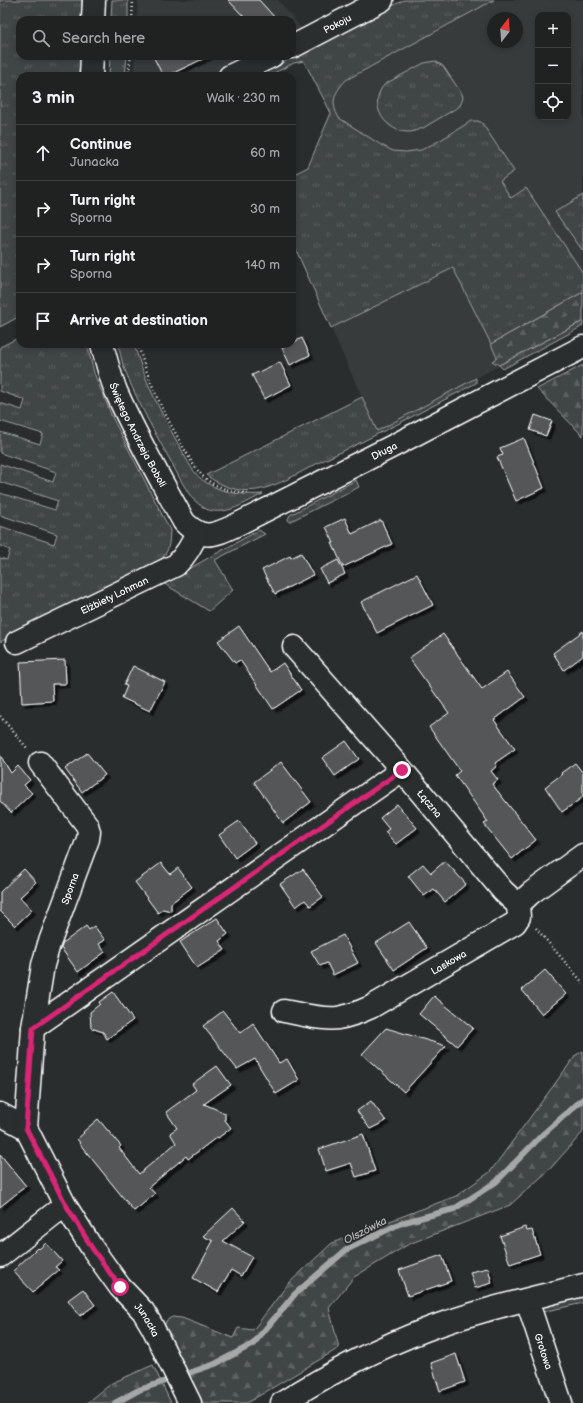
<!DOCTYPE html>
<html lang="en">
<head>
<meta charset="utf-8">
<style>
	:root { --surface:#202222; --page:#2d2f2f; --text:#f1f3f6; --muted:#a2a4a5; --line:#3d3f40 }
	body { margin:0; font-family:"Balsamiq Sans",sans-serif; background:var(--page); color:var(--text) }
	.controls { position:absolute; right:12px; top:12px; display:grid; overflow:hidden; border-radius:8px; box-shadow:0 2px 6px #0003 }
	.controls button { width:36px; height:36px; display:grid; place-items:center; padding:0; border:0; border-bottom:1px solid var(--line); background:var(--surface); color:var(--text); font:20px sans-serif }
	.compass { position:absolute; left:487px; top:12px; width:36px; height:36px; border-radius:50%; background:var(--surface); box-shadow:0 2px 6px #0003; rotate:17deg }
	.stop { position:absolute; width:12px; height:12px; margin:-9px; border:3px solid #db2777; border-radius:50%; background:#fff }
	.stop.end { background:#db2777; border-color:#fff; box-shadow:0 1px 4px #0008 }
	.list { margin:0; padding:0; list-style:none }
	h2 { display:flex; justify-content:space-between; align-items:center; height:52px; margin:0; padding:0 16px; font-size:17px }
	h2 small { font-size:13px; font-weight:400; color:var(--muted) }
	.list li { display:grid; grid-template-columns:26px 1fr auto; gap:12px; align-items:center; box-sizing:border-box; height:56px; padding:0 16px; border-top:1px solid var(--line) }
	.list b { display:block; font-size:15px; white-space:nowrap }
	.list p { margin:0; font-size:13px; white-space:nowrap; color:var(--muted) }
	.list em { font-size:13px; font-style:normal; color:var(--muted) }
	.icon { flex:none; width:22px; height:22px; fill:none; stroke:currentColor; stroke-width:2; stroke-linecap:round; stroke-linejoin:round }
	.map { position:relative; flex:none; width:583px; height:1403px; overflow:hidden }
	.search { position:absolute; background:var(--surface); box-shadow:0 2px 6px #0003; left:16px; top:16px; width:280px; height:44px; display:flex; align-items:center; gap:10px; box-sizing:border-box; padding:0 14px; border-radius:12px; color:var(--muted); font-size:15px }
	.panel { position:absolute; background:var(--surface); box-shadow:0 2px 6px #0003; left:16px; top:72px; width:280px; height:276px; border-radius:12px }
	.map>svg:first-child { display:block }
</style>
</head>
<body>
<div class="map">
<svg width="583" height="1403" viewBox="0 0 583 1403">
	<defs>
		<pattern id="grass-tufts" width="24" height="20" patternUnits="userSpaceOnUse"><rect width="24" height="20" fill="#414445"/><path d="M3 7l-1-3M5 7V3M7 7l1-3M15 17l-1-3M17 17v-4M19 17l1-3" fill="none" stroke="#5e6061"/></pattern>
		<pattern id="forest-firs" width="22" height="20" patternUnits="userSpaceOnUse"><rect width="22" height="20" fill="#414445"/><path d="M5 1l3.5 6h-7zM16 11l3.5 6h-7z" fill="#5e6061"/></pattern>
		<filter id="shadow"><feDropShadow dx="3.5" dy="3.5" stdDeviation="0" flood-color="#0009"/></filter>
	</defs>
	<rect width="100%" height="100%" fill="#2a2d2e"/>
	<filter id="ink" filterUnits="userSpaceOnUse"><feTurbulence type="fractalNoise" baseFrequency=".025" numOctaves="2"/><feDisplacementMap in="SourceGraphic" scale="8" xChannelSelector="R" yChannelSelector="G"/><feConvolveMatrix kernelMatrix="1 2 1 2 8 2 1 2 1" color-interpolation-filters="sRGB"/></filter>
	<g filter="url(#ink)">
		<path fill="#373a3b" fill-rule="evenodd" d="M138,0H278L303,30L292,36V20H137Z
			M419,0H583V321L377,431L292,241V175L308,167L331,113L304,61ZM538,15H568V117H538ZM493,18H517V42H493Z
			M135,56H249L207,76H133Z"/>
		<path fill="url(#grass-tufts)" stroke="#a0a2a2" d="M0,0H82L81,20H20V56H80L79,76H20V316L0,327Z
			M112,0H128V20H111Z
			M404,0H494L346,80C334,93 330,102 339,118L381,145L393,151L406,152L421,150L439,141L471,121H478L482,123L514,171L500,181L511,198L526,188L583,273V292L491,344L453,268L331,328L292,241V175L308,167L331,113L304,61L294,63L268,76H257Z
			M110,56H127L125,76H109Z
			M435,61L443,66L462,94L463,98L460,106L423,128C419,129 415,131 411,132C386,134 366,104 385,84L424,63Z
			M583,195V251L555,212Z
			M583,321V326L503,369L499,365Z
			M20,337V344H87L94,373L113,419L170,530C169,545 170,551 159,561L43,618L0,642V558L7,560L10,550L0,546V526L54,544L57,534L0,515V493L55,510L58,501L0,482V464L53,482L56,472L0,453V432L40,444L43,434L0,421V403L22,410L25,400L0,391V347Z
			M118,344H134C144,380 162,415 180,447C187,460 194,476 207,483C225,494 243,495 263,494C246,502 226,517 206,509C201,506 196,502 192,498C183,486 176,471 169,458C152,428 135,397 123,365C121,358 120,351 118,344Z
			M476,378V383C424,411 371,438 318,463C301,472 276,487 257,490C239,493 221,486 206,475L362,397L377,431Z
			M356,480L359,487L289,522L288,519L290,515Z
			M259,530L265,534L215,560L233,590L209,611L163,583Z
			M581,1294L583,1298V1303L542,1312L540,1309L545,1303Z"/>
		<path fill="url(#forest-firs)" stroke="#a0a2a2" d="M583,292V321L499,365L492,361L497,358L491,344Z
			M583,365V436L537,389Z
			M583,1051V1132L549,1170L510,1205L409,1244L354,1277L329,1308L339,1348L247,1403H203L165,1325L166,1321L172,1317L182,1318L233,1338L238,1328L253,1330L288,1284L332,1243L456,1196L490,1172L576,1055Z
			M153,1365L171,1403H87L112,1383Z"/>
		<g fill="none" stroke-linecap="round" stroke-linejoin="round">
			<path stroke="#a6a7a7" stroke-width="6" d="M115,1403L139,1390L215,1364L253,1344L295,1294L346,1250L401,1223L454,1209L496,1182L542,1135L583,1099"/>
		</g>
		<path fill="#555758" stroke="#fff" filter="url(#shadow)" d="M228,0H259L277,20H247Z
			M153,56H209L167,76H163Z
			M302,338L310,355L290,365L282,348Z
			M280,362L291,385L264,399L252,375Z
			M535,415L552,421L546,436L530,430Z
			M524,438L544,488L516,501L497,457L503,455L500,448Z
			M345,518L352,534L381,520L392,544L343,567L332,543H334L326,527Z
			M301,553L313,575L275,594L262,570L290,556L291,558Z
			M338,560L345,574L327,583L320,569Z
			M417,574L433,605L377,633L361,602Z
			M239,626L270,672L283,663L301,690L273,709L240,660L235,663L218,641Z
			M583,631V656L564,670L553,653Z
			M443,634L482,689L507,672L525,697L494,720L515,749L495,763L497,766L491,771L498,780L492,784L536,840L512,859L484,824L488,822L455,775L460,771L429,727L449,713L409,658Z
			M65,660L66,684H52L53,701L22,703L20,662Z
			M133,666L165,682L150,711L122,698L127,686L124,685Z
			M346,741L359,759L335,776L322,758Z
			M87,753L105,775L82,792L65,769Z
			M0,755L11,773L18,766L30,780L24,785L32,793L11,813L0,801Z
			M281,762L311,802L283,823L254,782Z
			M575,763L583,773V797L562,812L545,787L562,774L561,773Z
			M397,804L417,828L396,844L385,832L389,829L380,818Z
			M239,821L255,843L235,858L219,835Z
			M445,861L466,884L445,902L434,889L424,896L408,876L423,864L431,873Z
			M161,863L170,874L178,868L192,887L171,903V911L163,909L158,913L135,882Z
			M24,869L36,882L20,897L32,910L15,926L0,911V892Z
			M303,869L323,897L310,906L305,900L296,907L280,884Z
			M217,918L228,934L219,941L225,950L197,968L180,942Z
			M409,922L427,948L394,970L376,943Z
			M86,926L89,930L94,926L105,940L99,944L105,952L78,972L61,948L63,943Z
			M343,935L358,963L333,975L327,963L320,966L311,951Z
			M545,970L566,994L542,1014L522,990Z
			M113,992L133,1020L107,1039L103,1032L91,1028L90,1012L100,1004L99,1002Z
			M434,996L473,1028L457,1046L419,1014Z
			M223,1011L240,1033L253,1023L279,1063L287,1059L299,1080L276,1094L255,1059L237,1069L203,1026Z
			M386,1028L446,1046L404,1092L362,1054Z
			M217,1066L231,1085L204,1104L225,1113V1120L231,1128L218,1138L217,1137L188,1159L186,1156L149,1187L155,1194L134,1211L79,1143H80L77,1139L84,1133L83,1132L98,1119L121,1146L119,1148L139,1174L176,1143L170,1133L177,1128L166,1112L196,1090L192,1084Z
			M371,1101L386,1121L370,1129L357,1111Z
			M363,1134L375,1171L356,1177L351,1163L326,1171L319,1149Z
			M0,1154L26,1186L0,1207Z
			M233,1208L245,1221L223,1241L252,1257L241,1276L231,1270L218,1292L193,1278L213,1241L203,1236Z
			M525,1227L527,1231L532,1230L540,1254L510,1264L500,1236Z
			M46,1243L62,1261L55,1267L59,1270L33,1292L13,1271L37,1248L39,1249Z
			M442,1255L451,1281L408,1296L399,1270Z
			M488,1268L492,1283L475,1288L470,1272Z
			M83,1289L95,1305L80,1316L68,1300Z
			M456,1354L465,1382L440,1391L431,1363Z"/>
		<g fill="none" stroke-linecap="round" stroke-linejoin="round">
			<defs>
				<g id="minor">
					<path d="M93,20L94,0"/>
					<path id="s1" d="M292,47L382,0"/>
					<path d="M91,76L92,56"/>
					<path d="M230,76L272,56"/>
					<path id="s2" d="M102,344C106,360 110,376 116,391C135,435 161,480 184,522C202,540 213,536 234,526L391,447L583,347"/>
					<path id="s3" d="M17,642L176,565C186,555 192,546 197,532"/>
					<path id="s4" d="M294,647L402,770L503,891L518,905"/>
					<path id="s5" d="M284,1011C301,1014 321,1020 338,1018C349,1016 360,1012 371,1007L515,923L519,917L518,905L531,893L583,855"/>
					<path d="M33,1028L402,770"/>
					<path d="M0,1114L26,1128"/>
					<path id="s6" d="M26,1128L33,1028L43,965L49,944L88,839L89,832L87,825L40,763"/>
					<path id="s7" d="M26,1128L65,1205L92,1248L120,1287L143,1311L152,1326L190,1403"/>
					<path d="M0,1256L65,1205"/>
					<path id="s8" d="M527,1300L561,1403"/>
					<path d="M282,1403C328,1374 377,1348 428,1329C478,1310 531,1299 583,1285"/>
				</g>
			</defs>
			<use href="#minor" stroke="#fff" stroke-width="25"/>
			<path stroke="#fff" stroke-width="2.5" stroke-dasharray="1 3" stroke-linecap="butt" d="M132,20L133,0
				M128,76L131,56
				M138,344C147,379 164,413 182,445C189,457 197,474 210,482C222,489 236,493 250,493
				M0,716L27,748
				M536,928L583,983"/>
			<use href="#minor" stroke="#2a2d2e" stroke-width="22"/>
		</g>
	</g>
	<g fill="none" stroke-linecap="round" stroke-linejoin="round" filter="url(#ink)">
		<path stroke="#db2777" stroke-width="5" d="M120,1287L92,1248L66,1205L26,1128L33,1028L402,770"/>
	</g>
	<g text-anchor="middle" stroke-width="3.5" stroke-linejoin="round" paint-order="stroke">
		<g font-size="10" fill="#fff" stroke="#2a2d2e">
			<text dy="4" stroke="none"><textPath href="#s1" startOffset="51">Pokoju</textPath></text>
			<text dy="4" stroke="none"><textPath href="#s2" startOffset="98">Świętego Andrzeja Boboli</textPath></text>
			<text dy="4" stroke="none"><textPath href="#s2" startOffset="420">Długa</textPath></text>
			<text dy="4" stroke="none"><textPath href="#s3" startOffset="108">Elżbiety Lohman</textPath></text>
			<text dy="4" stroke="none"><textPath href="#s4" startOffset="207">Łączna</textPath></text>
			<text dy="4" stroke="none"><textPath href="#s6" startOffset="245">Sporna</textPath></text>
			<text dy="4" stroke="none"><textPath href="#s5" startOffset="179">Laskowa</textPath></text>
			<text dy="4" stroke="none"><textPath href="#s7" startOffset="228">Junacka</textPath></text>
			<text dy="4" stroke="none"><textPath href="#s8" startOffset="54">Grotowa</textPath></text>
		</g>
		<g font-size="11" font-style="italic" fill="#b4b6b6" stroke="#2a2d2e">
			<text transform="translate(365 1230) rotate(-27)" y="4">Olszówka</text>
		</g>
	</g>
</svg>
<div class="controls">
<button>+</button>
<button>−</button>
<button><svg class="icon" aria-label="locate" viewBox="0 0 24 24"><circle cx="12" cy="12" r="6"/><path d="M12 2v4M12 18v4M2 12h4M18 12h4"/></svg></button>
</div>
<svg class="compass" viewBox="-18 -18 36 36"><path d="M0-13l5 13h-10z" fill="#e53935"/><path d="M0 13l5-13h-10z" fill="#a2a4a5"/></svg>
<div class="stop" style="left:120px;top:1287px"></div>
<div class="stop end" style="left:402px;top:770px"></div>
<div class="search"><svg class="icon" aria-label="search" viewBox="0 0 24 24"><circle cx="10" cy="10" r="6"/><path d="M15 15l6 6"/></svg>Search here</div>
<section class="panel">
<h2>3 min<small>Walk · 230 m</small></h2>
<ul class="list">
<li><svg class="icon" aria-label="ahead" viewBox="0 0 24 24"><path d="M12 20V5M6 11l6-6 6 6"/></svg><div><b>Continue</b><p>Junacka</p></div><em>60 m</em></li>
<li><svg class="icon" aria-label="right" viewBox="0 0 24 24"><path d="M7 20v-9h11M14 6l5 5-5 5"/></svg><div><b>Turn right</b><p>Sporna</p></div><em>30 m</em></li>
<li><svg class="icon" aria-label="right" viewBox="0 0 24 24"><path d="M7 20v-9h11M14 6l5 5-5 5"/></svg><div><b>Turn right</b><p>Sporna</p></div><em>140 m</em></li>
<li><svg class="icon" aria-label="arrive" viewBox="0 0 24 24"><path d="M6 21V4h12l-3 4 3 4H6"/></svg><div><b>Arrive at destination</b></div></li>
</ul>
</section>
</div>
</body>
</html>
